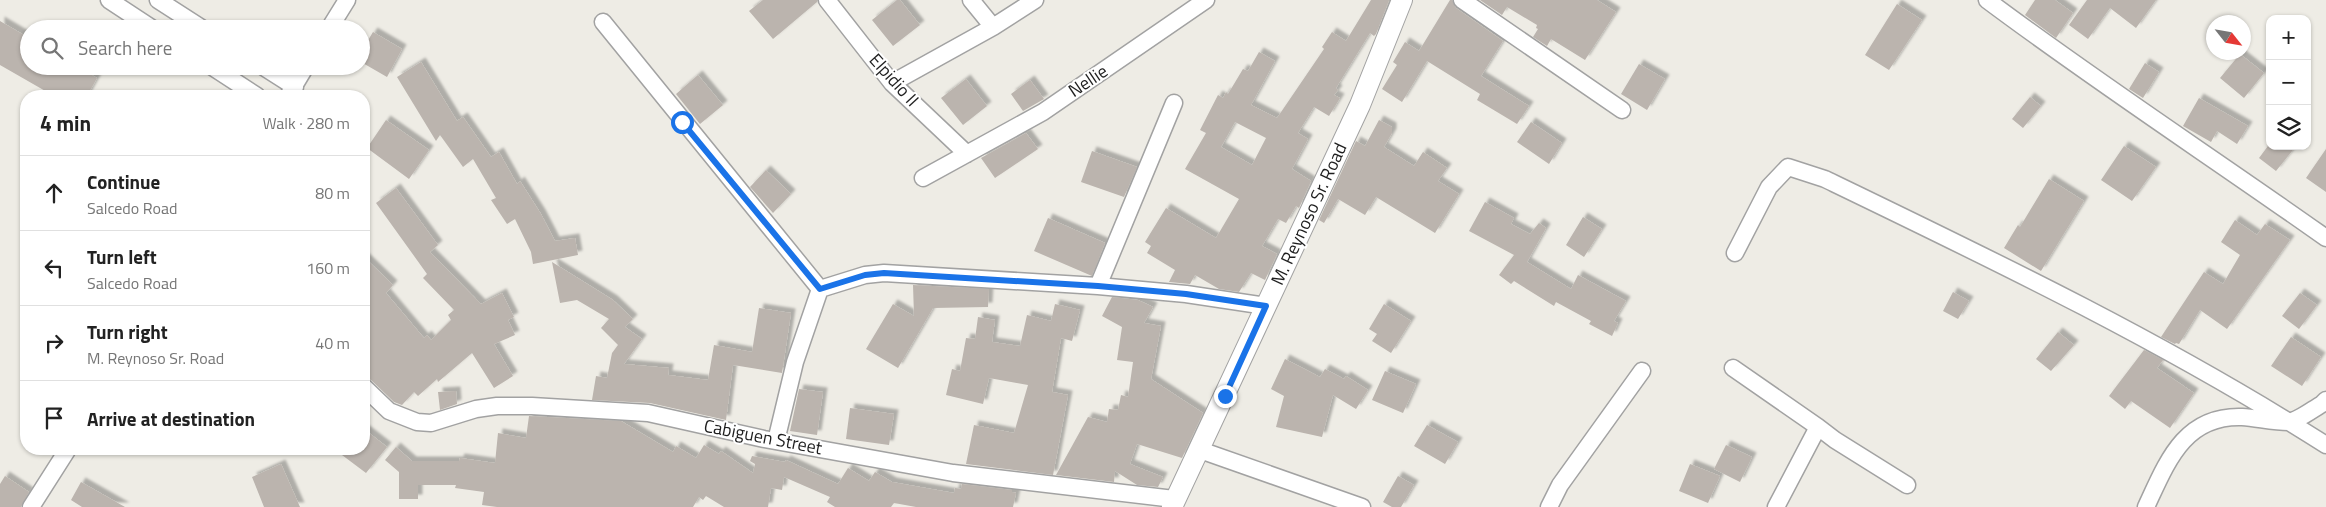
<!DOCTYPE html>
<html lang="en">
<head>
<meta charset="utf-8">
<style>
	:root { --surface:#fff; --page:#f2f2f2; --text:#222; --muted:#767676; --line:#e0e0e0 }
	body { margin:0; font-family:"Titillium Web",sans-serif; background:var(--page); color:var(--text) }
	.controls { position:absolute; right:15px; top:15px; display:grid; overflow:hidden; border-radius:10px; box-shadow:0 1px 4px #0004 }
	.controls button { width:45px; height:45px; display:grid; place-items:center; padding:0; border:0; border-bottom:1px solid var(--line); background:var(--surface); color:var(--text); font:25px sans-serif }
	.compass { position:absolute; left:2206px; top:15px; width:45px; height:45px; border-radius:50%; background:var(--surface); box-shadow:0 1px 4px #0004; rotate:121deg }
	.stop { position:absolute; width:15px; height:15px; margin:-11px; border:4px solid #1a73e8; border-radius:50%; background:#fff }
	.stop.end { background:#1a73e8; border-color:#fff; box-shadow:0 1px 5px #0008 }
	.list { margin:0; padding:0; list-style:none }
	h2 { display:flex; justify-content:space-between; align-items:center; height:65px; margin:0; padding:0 20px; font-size:21px }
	h2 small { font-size:16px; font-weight:400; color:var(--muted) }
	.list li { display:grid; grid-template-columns:32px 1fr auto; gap:15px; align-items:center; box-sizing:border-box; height:75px; padding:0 20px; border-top:1px solid var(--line) }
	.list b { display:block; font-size:19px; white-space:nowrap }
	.list p { margin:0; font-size:16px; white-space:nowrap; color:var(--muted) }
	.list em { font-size:16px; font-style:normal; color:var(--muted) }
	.icon { flex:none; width:28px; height:28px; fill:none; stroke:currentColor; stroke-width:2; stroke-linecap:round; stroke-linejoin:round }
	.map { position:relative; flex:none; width:2326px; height:507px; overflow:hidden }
	.search { position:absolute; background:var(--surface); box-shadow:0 1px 4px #0004; left:20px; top:20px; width:350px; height:55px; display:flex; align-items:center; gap:12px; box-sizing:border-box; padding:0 18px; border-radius:28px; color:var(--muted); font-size:19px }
	.panel { position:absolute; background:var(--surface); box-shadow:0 1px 4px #0004; left:20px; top:90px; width:350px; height:365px; border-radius:20px }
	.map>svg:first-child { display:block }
</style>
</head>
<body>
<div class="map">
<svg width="2326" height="507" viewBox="0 0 2326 507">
	<defs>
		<filter id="shadow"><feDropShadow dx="4.5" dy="-4.5" stdDeviation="1" flood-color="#0004"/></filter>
	</defs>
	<rect width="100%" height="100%" fill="#eeece5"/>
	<path fill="#bbb4ae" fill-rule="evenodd" filter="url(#shadow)" d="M763,0H817V2L773,39L749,11Z
		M897,0H900L920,25L893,46L872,20Z
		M1371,0H1389L1376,34L1374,36L1370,33L1336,88L1338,90L1334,95L1340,98L1329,116L1314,107L1298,133L1308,139L1292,169L1311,181L1299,208L1296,206L1286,223L1278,219L1262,246L1277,254L1265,280L1251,273L1239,292L1219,289L1195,275L1190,284L1169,282L1175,270L1147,253L1151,246L1145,242L1166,208L1216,238L1239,199L1185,169L1206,133L1200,130L1218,95L1223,98L1226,92L1228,94L1243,69L1248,71L1259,52L1275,61L1251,105L1277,118L1324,49L1322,47L1332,32L1346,41ZM1235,122L1266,138L1252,165L1221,147Z
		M1450,0H1452L1456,8L1503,41L1481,76L1529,106L1517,124L1477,100L1480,94L1427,61L1402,102L1382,89L1397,65L1393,62L1405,42L1419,51Z
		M1480,0H1597L1616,12L1585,60L1551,39L1547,46L1533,37L1538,29L1536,28L1537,25L1507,7L1502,15Z
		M2035,0H2055L2073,13L2056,38L2025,15Z
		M2087,0H2156L2136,28L2110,8L2088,39L2069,25Z
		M1897,4L1922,20L1889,70L1865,55Z
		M0,21L29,38V66H76L97,78L87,96H54L0,65Z
		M373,32L402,49L387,77L361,62V52Z
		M2240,54L2264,73L2244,98L2220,78Z
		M421,62L457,121L463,117L491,157L499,152L517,184L520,181L541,214L555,241L575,238L578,255L533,264L531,252L515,219L507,224L491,200L496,198L473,159L463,167L440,135L436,141L397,77Z
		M2145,63L2159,72L2143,98L2129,89Z
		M1639,64L1665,79L1647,110L1621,94Z
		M698,75L723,105L700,124L676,94Z
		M966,79L987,106L963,125L941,98Z
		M1030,80L1044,99L1023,111L1011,94Z
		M2030,97L2041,106L2023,128L2012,119Z
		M2199,98L2248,126L2237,144L2217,131L2211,142L2183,126Z
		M386,120L429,150L409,179L367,148Z
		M1379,120L1392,127V133L1384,147L1414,166L1423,152L1447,168L1438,181L1459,194L1435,233L1376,197L1365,215L1338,199L1324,223L1319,220L1356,141L1365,146Z
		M1531,122L1562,143L1549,164L1517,142Z
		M1026,133L1038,149L995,178L981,158Z
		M2124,146L2156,167L2132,201L2101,180Z
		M2268,146H2296L2276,171L2259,158Z
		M2326,149V192L2306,178Z
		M1092,151L1137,167L1124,197L1081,182Z
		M766,170L791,194L773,213L750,187Z
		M2049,179L2084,201L2041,271L2004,248L2018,225L2020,227Z
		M396,188L438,245L430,252L481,304L502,293L514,317L508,320L515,335L494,344L513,376L494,388L472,353L438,382L437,379L418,396L414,392L402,405L394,402L371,380L364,377V257L393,285L386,293L424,338L427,335L431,340L451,320L448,315L454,310L423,278L427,274L376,203Z
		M1485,202L1514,218L1511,224L1530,234L1539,223L1546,228L1527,262L1571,289L1578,275L1626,301L1614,321L1618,323L1612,336L1589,324L1591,321L1556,302L1554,306L1514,281L1511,284L1499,275L1514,255L1469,231Z
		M1583,217L1602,229L1584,257L1566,245Z
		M1048,218L1105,243L1092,276L1034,251Z
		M2235,220L2257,235L2265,224L2290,240L2227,329L2200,310L2179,344L2176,343L2175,344L2161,337L2204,272L2223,284L2240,255L2221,242Z
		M552,262L613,300L633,319L625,327L642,339L624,364L669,368L668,375L708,380L714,345L752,352L759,308L791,313L782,373L733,365L726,420L650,403L592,400L596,376L607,378L612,353L618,345L601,328L609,319L577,300L560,303Z
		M913,285L989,289L988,307L933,308L898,368L866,349L893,304L914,316Z
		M1953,292L1969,301L1958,319L1943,311Z
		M2300,293L2317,305L2299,329L2282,316Z
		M1112,297L1138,300L1153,307L1144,323L1161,326L1151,379L1203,413L1182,458L1137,444L1130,464L1163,477L1158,487L1137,485L1115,471L1114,482L1056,475L1088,417L1107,422L1109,409L1118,410L1121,395L1128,397L1133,362L1117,360L1122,327L1102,316Z
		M1055,304L1080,310L1072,341L1061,338L1052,392L1068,395L1053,475L966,464L974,425L1014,433L1028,385L989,378L983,404L946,395L952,369L960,371L966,338L975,339L978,317L995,320L992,342L1020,346L1027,315L1051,321Z
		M1384,304L1411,321L1391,353L1372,341L1377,334L1369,329Z
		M2058,332L2074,345L2051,371L2036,359Z
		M2291,337L2321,357L2302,386L2271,366Z
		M2144,350L2163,360L2157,368L2194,393L2170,428L2131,401L2125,409L2109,396Z
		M1285,359L1320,377L1325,369L1344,379L1346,376L1368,390L1356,409L1333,395L1322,437L1276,427L1284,396L1271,389Z
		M1385,371L1416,384L1403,413L1372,400Z
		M799,389L823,392L817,435L790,431Z
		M456,391L457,404L440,410L438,392Z
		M850,408L894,414L889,445L846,439Z
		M529,416L621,421L673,452L676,446L696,458L704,445L719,454L721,451L753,473L755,464L750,461L752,456L785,462L786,460L838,484L848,468L869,481L875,472L892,482L954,493L955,488L961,489L962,484L1012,490V492L1016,493L1013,507H916L894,503L891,507H835L827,502L830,497L784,477L782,490L771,488L768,507H724L706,496L703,500L699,497L693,507H497L482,505L484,492L455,488L456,485H418V499H399V472L385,460L396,447L412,461H459L460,458L495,463L498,433L526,438Z
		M1427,425L1458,442L1445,464L1414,446Z
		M364,429L387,447L366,473L334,449H364Z
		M1726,445L1752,457L1740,482L1714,469Z
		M281,464L300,507H264L252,477Z
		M1690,464L1720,476L1708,503L1679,491Z
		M5,476L29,492L21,507H0V484Z
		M1398,476L1414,485L1401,507H1392L1383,502Z
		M81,482L125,507H82L71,500Z"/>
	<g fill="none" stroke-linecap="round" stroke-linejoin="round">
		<defs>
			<path id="minor" d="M109,0L153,29
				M158,0L203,29
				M827,0L892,83L967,154
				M971,0L993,27
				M1462,0L1622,110
				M1987,0C2098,83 2213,158 2326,238
				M603,22L820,289L865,275L884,273L1098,286L1186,294L1266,306
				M329,29L347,0
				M211,66L257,96
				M262,66L295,87
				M892,83L993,27L1035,0
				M288,96L306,66
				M923,178L1043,112L1206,0
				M1735,253L1769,187L1788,167L1825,179C1995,261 2166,343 2326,445
				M1098,286L1174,103
				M1733,368L1818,427
				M364,387L389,411L417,422L431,423L476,409L497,406H532L648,413L764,439L953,473L1174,499
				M776,441L795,362L820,289
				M1200,450L1362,507
				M31,507L68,449
				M1549,507L1560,485L1642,371
				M1776,507L1818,427L1835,440L1907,485
				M2146,507C2167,462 2184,415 2242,417C2257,418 2273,422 2288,422C2298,421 2313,409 2322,404L2326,400"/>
			<path id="tertiary" d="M1172,507L1360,105L1402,0"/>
		</defs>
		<use href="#minor" stroke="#a2a2a2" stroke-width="19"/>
		<use href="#tertiary" stroke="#a2a2a2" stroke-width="22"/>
		<use href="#minor" stroke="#fff" stroke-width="16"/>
		<use href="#tertiary" stroke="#fff" stroke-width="20"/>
	</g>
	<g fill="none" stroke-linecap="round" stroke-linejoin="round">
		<path stroke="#1a73e8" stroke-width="6" d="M682,122L820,289L865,275L884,273L1098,286L1186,294L1266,306L1225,396"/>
	</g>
	<g text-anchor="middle" stroke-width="4" stroke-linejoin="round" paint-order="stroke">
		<g font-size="18" fill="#1e1e1e" stroke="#fff">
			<text transform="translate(894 80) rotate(48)" y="6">Elpidio II</text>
			<text transform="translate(1088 81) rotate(-34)" y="6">Nellie</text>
			<text transform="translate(1309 214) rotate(-65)" y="6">M. Reynoso Sr. Road</text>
			<text transform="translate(763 437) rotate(11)" y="6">Cabiguen Street</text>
		</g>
	</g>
</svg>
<div class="controls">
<button>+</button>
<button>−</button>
<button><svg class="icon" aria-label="layers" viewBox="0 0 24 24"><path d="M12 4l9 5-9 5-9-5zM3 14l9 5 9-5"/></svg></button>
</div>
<svg class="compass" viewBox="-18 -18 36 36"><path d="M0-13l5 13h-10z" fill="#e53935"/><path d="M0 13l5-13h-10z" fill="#767676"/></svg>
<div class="stop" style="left:682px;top:122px"></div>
<div class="stop end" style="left:1225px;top:396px"></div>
<div class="search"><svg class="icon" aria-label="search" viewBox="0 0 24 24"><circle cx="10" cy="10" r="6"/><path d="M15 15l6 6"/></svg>Search here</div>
<section class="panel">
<h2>4 min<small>Walk · 280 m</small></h2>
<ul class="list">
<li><svg class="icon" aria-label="ahead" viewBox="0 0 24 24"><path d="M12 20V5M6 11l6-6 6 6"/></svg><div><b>Continue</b><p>Salcedo Road</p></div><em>80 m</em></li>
<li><svg class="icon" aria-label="left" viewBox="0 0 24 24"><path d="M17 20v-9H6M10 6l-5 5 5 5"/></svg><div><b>Turn left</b><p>Salcedo Road</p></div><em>160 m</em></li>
<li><svg class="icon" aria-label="right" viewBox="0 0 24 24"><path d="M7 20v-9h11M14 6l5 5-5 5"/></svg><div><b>Turn right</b><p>M. Reynoso Sr. Road</p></div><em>40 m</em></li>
<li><svg class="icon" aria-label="arrive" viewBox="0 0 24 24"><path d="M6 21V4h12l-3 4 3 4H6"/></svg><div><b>Arrive at destination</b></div></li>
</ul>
</section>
</div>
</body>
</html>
